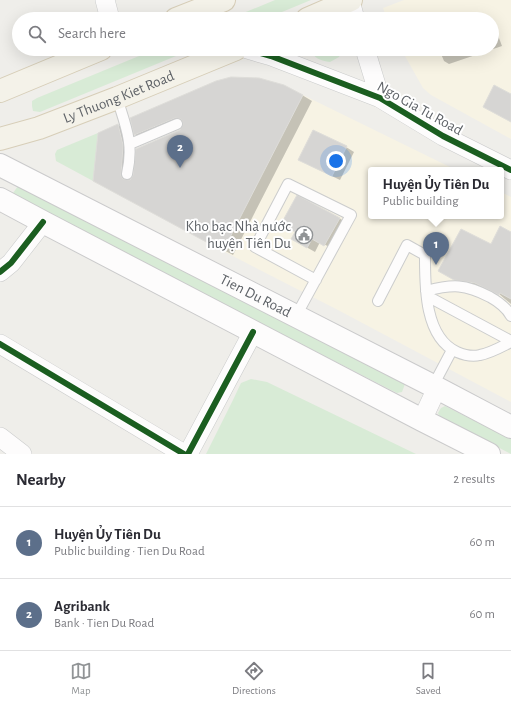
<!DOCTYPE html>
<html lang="en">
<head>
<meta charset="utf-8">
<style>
	:root { --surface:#fff; --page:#f7f7f7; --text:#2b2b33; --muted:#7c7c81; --line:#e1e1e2; --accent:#919496 }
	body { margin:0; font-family:"Alegreya Sans",sans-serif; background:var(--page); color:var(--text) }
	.you { position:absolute; left:336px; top:161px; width:14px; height:14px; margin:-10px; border:3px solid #fff; border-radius:50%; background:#1a73e8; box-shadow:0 0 0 6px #1a73e833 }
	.badge { display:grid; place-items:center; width:26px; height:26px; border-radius:50%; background:var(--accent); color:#fff; font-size:13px; font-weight:700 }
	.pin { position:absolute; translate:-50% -33px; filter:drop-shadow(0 1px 2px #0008) }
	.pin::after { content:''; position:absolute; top:21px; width:14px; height:12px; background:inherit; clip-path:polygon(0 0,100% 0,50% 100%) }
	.popup { position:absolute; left:368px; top:167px; width:136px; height:52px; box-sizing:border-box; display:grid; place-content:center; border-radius:4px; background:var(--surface); filter:drop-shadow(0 1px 3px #0005); font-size:13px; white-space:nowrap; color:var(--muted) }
	.popup b { font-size:15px; color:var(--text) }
	.popup::after { content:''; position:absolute; left:50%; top:100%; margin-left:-8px; border:8px solid transparent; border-top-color:var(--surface) }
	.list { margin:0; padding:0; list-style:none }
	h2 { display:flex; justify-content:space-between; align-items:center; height:52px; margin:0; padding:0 16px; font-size:17px }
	h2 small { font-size:13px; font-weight:400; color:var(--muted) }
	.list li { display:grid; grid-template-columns:26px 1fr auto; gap:12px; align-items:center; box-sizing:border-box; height:72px; padding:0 16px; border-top:1px solid var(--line) }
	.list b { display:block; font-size:15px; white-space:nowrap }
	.list p { margin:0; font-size:13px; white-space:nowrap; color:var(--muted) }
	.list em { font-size:13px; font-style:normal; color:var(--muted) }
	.icon { flex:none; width:22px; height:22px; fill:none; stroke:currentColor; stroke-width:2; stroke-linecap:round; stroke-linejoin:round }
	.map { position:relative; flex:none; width:511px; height:454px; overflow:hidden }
	.search { position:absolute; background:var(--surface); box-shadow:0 4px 16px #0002; left:12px; right:12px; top:12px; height:44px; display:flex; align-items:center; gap:10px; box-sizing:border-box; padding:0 14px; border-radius:22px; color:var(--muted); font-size:15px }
	.sheet { height:196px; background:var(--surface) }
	nav { display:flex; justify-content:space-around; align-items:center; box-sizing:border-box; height:56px; border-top:1px solid var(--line); background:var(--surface); font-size:11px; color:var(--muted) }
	nav a { display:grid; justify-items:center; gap:2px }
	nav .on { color:var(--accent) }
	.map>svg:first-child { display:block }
</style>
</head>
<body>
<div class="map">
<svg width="511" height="454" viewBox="0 0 511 454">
	<rect width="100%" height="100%" fill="#efeeea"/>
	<path fill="#f7f3e4" d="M404,0H511V139L431,95L423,88L401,49H492V19H387L383,8Z
		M303,95L456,170H371V216H501V192L511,197V402L338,310L223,251Z"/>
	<path fill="#d8ebd6" d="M275,0H311L265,19H229Z
		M156,49H193L40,112L33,111L32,106V101L37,98Z
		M310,49H343L339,57L330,62C321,61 313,58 310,49Z
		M98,133L93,181L56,161L55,154L57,150Z
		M18,186L400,378L405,384L402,392L397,393L389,389L15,197L13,193Z
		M251,379L267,382L416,454H206L233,400L241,383Z
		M445,406L511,439V454L440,417L438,413L441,408Z"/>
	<path fill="#0003" d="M492,28L496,30L502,46L449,64L444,61L439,49H492Z
		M302,95L312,101L233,255L104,186L99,133L118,125L128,130L132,151L130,181L180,131L186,122L145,140L135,134L131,119Z
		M346,147L354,152L340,180L307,164Z
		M339,218L347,223L333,249L320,242L315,252L292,239Z
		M511,233V304L499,294L486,289L465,285L450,277L491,245Z"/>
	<path fill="#d6d5d3" stroke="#deddd9" d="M231,77L259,78L284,85L303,95L223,251L93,181L98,133L118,124L123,145L121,176L123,179L130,180L133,175L136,149L180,130L183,124L181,119L175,118L134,135L130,118L216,81Z
		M494,85L511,94V122L483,107Z
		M313,130L347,146L332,176L298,160Z
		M297,195L340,218L324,246L312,239L307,248L291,239L295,232L281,224Z
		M500,226L511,232V299L500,293L499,295L475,283L454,280L438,271L461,229L491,244Z"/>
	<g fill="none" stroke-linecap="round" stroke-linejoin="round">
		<defs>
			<path id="service" d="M117,98C126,127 134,144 127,174
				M130,144L177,124
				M426,291C453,284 465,284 490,297C499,302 506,307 511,316
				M427,296L511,341
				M378,301L407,245L425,255C425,285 424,337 457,352C464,355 472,357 480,355C491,353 501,347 511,342
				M296,316L351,215L288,184L255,247L316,280
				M433,386L452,350"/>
			<path id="minor" d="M105,0L110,19
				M350,1L355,19
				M247,49L271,56L380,98L443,136L511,170
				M365,49L380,98
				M0,272L11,263L43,222
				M0,344L184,454
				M422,420L437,388
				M0,437L22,454
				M188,454L253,332"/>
			<g id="secondary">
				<path id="s1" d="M0,165L437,388L511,427"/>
				<path d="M0,199L43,222L422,420L489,454"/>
			</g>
			<g id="primary">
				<path d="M176,19L224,0"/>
				<path d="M307,19L351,0"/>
				<path d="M0,91L101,49"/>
				<path id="s2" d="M0,139L39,128L117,98L236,49"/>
			</g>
		</defs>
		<use href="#service" stroke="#cbcccc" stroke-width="12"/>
		<use href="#minor" stroke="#cbcccc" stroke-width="20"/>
		<use href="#secondary" stroke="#cacacb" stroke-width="24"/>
		<use href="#primary" stroke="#d7ceb8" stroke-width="24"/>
		<use href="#service" stroke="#fdfcfc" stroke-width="10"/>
		<use href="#minor" stroke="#fdfcfc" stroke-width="19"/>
		<use href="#secondary" stroke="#fdfcfc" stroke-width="22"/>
		<use href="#primary" stroke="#f4f2e9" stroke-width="22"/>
		<defs>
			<path id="cycleway" d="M247,49L271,56L380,98L443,136L511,170
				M0,272L11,263L43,222
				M0,344L184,454
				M188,454L253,332"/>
		</defs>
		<use href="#cycleway" stroke="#fff" stroke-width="8"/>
		<use href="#cycleway" stroke="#1b5e20" stroke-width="6"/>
	</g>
	<defs>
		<symbol id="civic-ring" viewBox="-11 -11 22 22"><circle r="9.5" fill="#fff" stroke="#919496" stroke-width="1.5"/><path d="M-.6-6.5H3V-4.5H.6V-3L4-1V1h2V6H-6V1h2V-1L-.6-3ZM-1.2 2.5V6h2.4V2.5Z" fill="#919496"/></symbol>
	</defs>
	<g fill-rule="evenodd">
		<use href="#civic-ring" x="294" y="225" width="20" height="20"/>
	</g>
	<g text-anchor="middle" stroke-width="4" stroke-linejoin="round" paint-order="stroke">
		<g font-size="15" fill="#5f6368" stroke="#fff">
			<text dy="5" stroke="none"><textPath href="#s2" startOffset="126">Ly Thuong Kiet Road</textPath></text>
			<text transform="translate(420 108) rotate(29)" y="5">Ngo Gia Tu Road</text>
			<text dy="5" stroke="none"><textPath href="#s1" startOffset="287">Tien Du Road</textPath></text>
		</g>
		<g font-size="15" fill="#5f6368" stroke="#fff" text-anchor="end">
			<text x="291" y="231">Kho bạc Nhà nước<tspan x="291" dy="17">huyện Tiên Du</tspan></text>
		</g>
	</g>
</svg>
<div class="you"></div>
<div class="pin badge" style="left:436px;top:265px;background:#5c6f8a">1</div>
<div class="popup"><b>Huyện Ủy Tiên Du</b>Public building</div>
<div class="pin badge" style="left:180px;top:168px;background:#5c6f8a">2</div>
<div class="search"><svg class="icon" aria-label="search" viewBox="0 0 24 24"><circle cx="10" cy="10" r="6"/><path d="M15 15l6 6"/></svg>Search here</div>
</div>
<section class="sheet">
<h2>Nearby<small>2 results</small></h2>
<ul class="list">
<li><span class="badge" style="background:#5c6f8a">1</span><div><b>Huyện Ủy Tiên Du</b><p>Public building · Tien Du Road</p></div><em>60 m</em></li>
<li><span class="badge" style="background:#5c6f8a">2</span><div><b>Agribank</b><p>Bank · Tien Du Road</p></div><em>60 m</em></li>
</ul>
</section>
<nav>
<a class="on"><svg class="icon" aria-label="map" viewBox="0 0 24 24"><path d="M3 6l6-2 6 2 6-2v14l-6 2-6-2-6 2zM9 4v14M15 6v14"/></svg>Map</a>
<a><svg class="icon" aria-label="directions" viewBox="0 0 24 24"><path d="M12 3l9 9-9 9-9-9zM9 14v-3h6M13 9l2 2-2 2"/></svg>Directions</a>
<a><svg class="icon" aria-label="saved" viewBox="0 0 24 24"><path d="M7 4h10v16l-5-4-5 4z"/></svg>Saved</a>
</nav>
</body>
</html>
